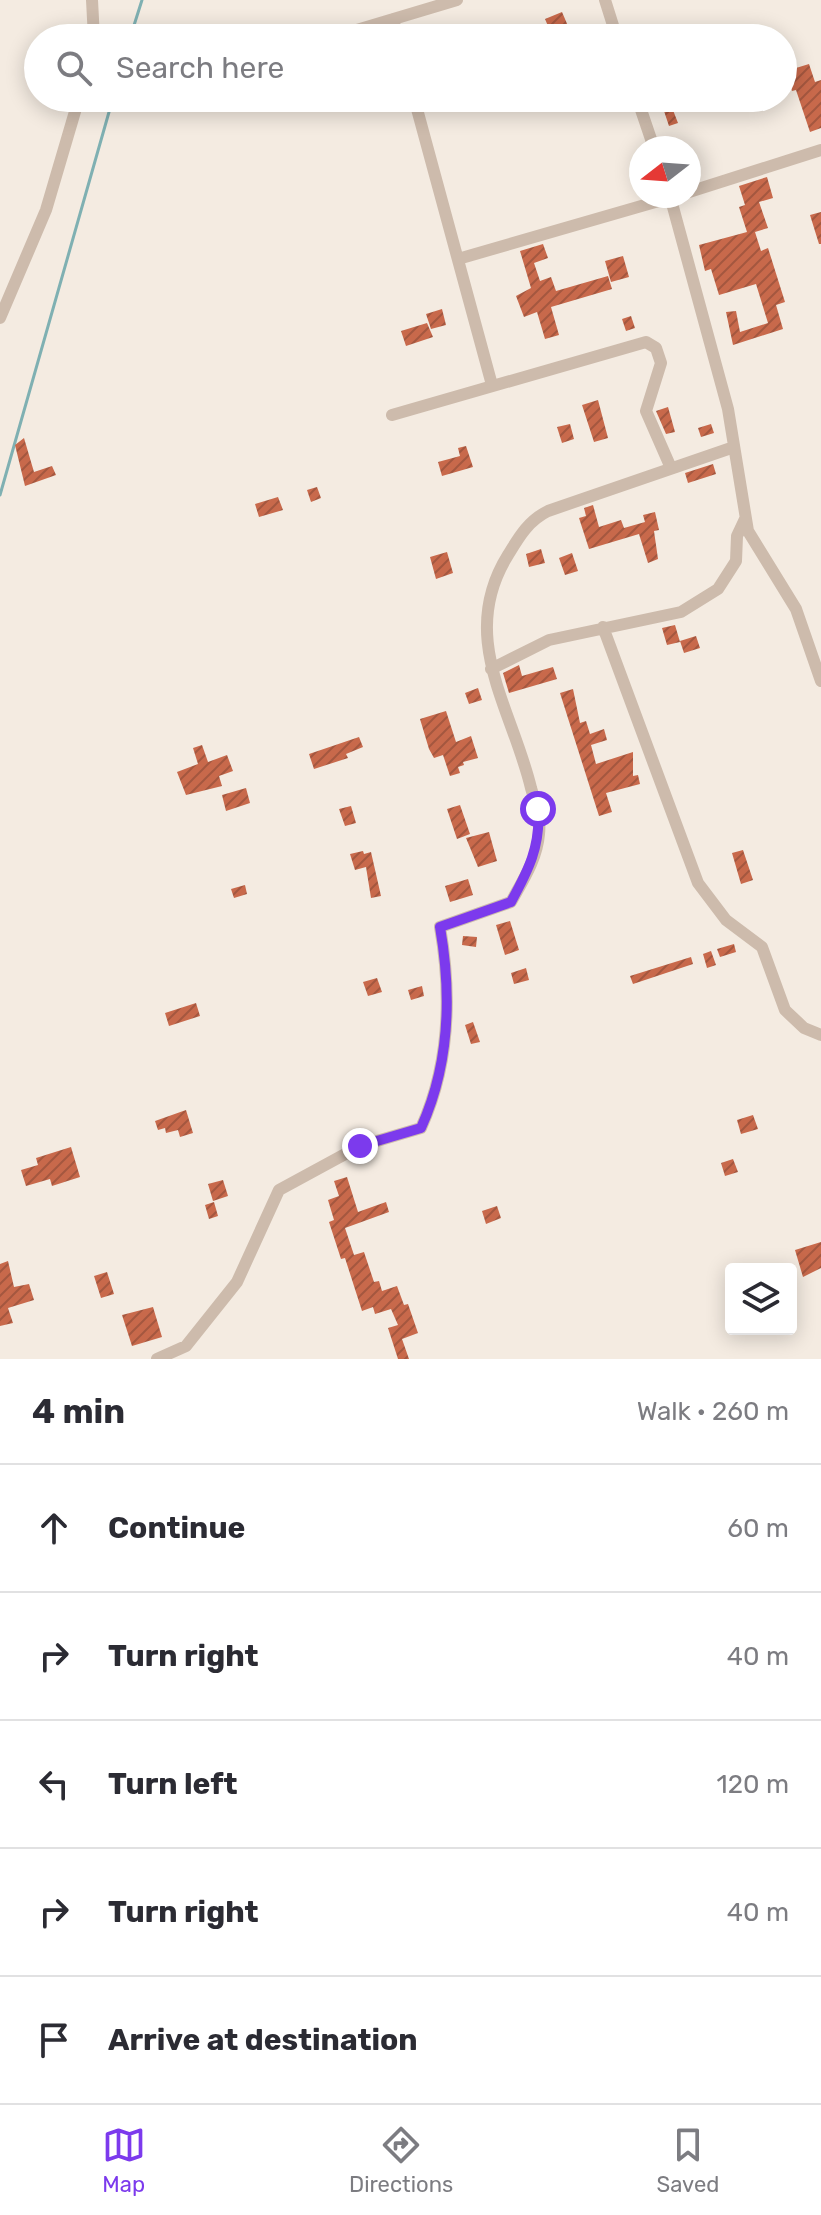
<!DOCTYPE html>
<html lang="en">
<head>
<meta charset="utf-8">
<style>
	:root { --surface:#fff; --page:#f2f2f3; --text:#2b2b33; --muted:#7c7c81; --line:#e1e1e2; --accent:#7c3aed }
	body { margin:0; font-family:Rubik,sans-serif; background:var(--page); color:var(--text) }
	.controls { position:absolute; right:24px; bottom:24px; display:grid; overflow:hidden; border-radius:8px; box-shadow:0 4px 20px #0003 }
	.controls button { width:72px; height:72px; display:grid; place-items:center; padding:0; border:0; border-bottom:2px solid var(--line); background:var(--surface); color:var(--text); font:40px sans-serif }
	.compass { position:absolute; left:629px; top:136px; width:72px; height:72px; border-radius:50%; background:var(--surface); box-shadow:0 4px 20px #0003; rotate:253deg }
	.stop { position:absolute; width:24px; height:24px; margin:-18px; border:6px solid #7c3aed; border-radius:50%; background:#fff }
	.stop.end { background:#7c3aed; border-color:#fff; box-shadow:0 2px 8px #0008 }
	.list { margin:0; padding:0; list-style:none }
	h2 { display:flex; justify-content:space-between; align-items:center; height:104px; margin:0; padding:0 32px; font-size:34px }
	h2 small { font-size:26px; font-weight:400; color:var(--muted) }
	.list li { display:grid; grid-template-columns:52px 1fr auto; gap:24px; align-items:center; box-sizing:border-box; height:128px; padding:0 32px; border-top:2px solid var(--line) }
	.list b { display:block; font-size:30px; white-space:nowrap }
	.list em { font-size:26px; font-style:normal; color:var(--muted) }
	.icon { flex:none; width:44px; height:44px; fill:none; stroke:currentColor; stroke-width:2; stroke-linecap:round; stroke-linejoin:round }
	.map { position:relative; flex:none; width:821px; height:1359px; overflow:hidden }
	.search { position:absolute; background:var(--surface); box-shadow:0 4px 20px #0003; left:24px; right:24px; top:24px; height:88px; display:flex; align-items:center; gap:20px; box-sizing:border-box; padding:0 28px; border-radius:44px; color:var(--muted); font-size:30px }
	.sheet { height:744px; background:var(--surface) }
	nav { display:flex; justify-content:space-around; align-items:center; box-sizing:border-box; height:112px; border-top:2px solid var(--line); background:var(--surface); font-size:22px; color:var(--muted) }
	nav a { display:grid; justify-items:center; gap:4px }
	nav .on { color:var(--accent) }
	.map>svg:first-child { display:block }
</style>
</head>
<body>
<div class="map">
<svg width="821" height="1359" viewBox="0 0 821 1359">
	<defs>
		<pattern id="building-hatch" width="6" height="6" patternUnits="userSpaceOnUse" patternTransform="scale(2)"><rect width="6" height="6" fill="#c8694b"/><path d="M-1 1l2-2M0 6l6-6M5 7l2-2" fill="none" stroke="#a4573f"/></pattern>
	</defs>
	<rect width="100%" height="100%" fill="#f4ebe1"/>
	<g fill="none" stroke-linecap="round" stroke-linejoin="round">
		<path stroke="#7fb0b2" stroke-width="3" d="M130,38L142,0
			M0,495L113,98"/>
	</g>
	<path fill="url(#building-hatch)" d="M562,12L568,26L551,33L545,19Z
		M809,64L815,82L821,80V128L810,132L796,90L792,91L789,80L796,78V68Z
		M671,105L678,123L669,126L663,108Z
		M767,177L773,198L759,202L768,228L755,232L761,251L768,248L785,302L776,305L783,329L733,345L726,312L736,311L740,332L768,323L756,284L719,295L711,269L705,271L699,245L747,232L739,207L745,205L739,186Z
		M821,212V244H819L810,215Z
		M543,244L548,258L534,263L540,281L551,277L556,291L608,276L612,289L551,307L559,335L545,339L537,312L524,317L516,296L531,288L520,251Z
		M623,256L629,277L611,282L605,261Z
		M442,309L446,325L431,329L426,314Z
		M631,316L635,328L626,331L622,319Z
		M427,323L433,337L406,346L401,331Z
		M598,400L608,438L594,442L582,405Z
		M668,407L675,432L666,434L656,411Z
		M570,424L574,439L562,443L557,427Z
		M711,424L714,433L701,437L698,428Z
		M24,438L34,472L52,466L56,475L25,486L15,445Z
		M466,446L473,467L442,476L438,462L460,456L458,448Z
		M713,464L716,474L688,483L685,473Z
		M317,487L321,498L311,502L307,490Z
		M278,497L283,510L259,517L255,504Z
		M593,505L599,527L621,520L624,528L645,522L643,515L655,512L659,530L654,531L658,559L648,563L639,534L589,549L579,518L586,516L584,508Z
		M541,549L545,563L529,567L526,554Z
		M447,552L453,573L436,579L430,557Z
		M572,553L578,571L565,575L559,558Z
		M675,625L680,642L667,645L662,628Z
		M696,636L700,648L684,653L680,641Z
		M519,665L522,676L553,667L557,679L509,693L503,673Z
		M478,688L482,700L469,704L465,693Z
		M573,689L580,723L586,721L590,734L604,729L607,740L591,745L596,764L633,752V776L638,775L640,784L606,793L612,812L599,816L560,693Z
		M446,711L456,742L471,736L478,758L463,762L464,765L458,767L460,773L450,776L443,755L434,758L429,749L420,719Z
		M359,737L363,747L346,754L348,758L314,769L309,754Z
		M202,745L208,762L227,755L233,771L219,776L222,786L186,795L177,772L198,764L193,748Z
		M246,788L250,803L226,811L222,795Z
		M460,805L470,834L457,839L447,809Z
		M351,806L356,823L345,826L339,809Z
		M489,832L497,861L478,867L466,838Z
		M743,850L753,880L741,884L732,853Z
		M363,851L364,854L371,852L381,896L371,898L366,867L355,870L350,854Z
		M468,879L473,895L450,902L445,886Z
		M245,885L247,894L234,898L231,889Z
		M510,921L519,950L505,955L496,925Z
		M463,936L477,937L476,947L462,945Z
		M734,944L736,952L720,957L717,949Z
		M711,951L716,965L707,968L703,954Z
		M691,957L693,964L633,984L630,976Z
		M526,968L529,980L514,984L511,973Z
		M377,978L382,992L368,996L363,982Z
		M422,986L424,996L411,1000L408,990Z
		M196,1003L200,1016L169,1026L165,1013Z
		M473,1022L480,1042L471,1044L465,1025Z
		M186,1110L193,1133L180,1137L178,1130L166,1133L165,1128L158,1130L155,1121Z
		M753,1115L758,1129L741,1134L737,1120Z
		M71,1147L80,1177L52,1186L50,1179L26,1186L21,1170L38,1165L36,1158Z
		M733,1159L738,1172L725,1176L721,1163Z
		M347,1177L358,1212L386,1202L389,1212L345,1228L354,1255L364,1252L374,1282L379,1281L382,1291L397,1286L404,1305L408,1304L418,1333L402,1339L409,1359H398L388,1328L398,1325L391,1309L375,1314L373,1307L362,1311L345,1258L341,1259L329,1222L334,1220L328,1200L339,1196L334,1181Z
		M223,1180L228,1196L213,1201L208,1184Z
		M214,1202L218,1216L209,1219L205,1205Z
		M497,1206L501,1218L486,1224L482,1211Z
		M821,1242V1268L803,1277L795,1250Z
		M8,1261L14,1287L29,1284L34,1300L8,1308L13,1323L0,1326V1264Z
		M107,1272L114,1294L101,1298L94,1276Z
		M153,1307L162,1337L132,1346L122,1315Z"/>
	<g fill="none" stroke-linecap="round" stroke-linejoin="round">
		<path stroke="#cdbbac" stroke-width="12" d="M92,0L94,38
			M605,0L617,38
			M393,19L398,38
			M330,38L457,0
			M414,98L492,385
			M637,98L654,148
			M689,192L821,150
			M670,196L728,409L748,531L796,609L821,681
			M458,259L676,196
			M0,318L46,210L79,98
			M392,415L646,342L656,348L661,363L646,411L671,468
			M603,627L698,883L726,920L762,947L785,1010L804,1028L821,1035
			M491,669L549,640L681,612L718,589L736,561L737,536L745,519
			M157,1359L186,1346L237,1282L279,1190L360,1146L421,1128C450,1064 452,996 440,927L511,902C523,880 537,859 539,834C541,817 535,802 531,788C512,708 457,637 508,555C519,537 528,521 548,511L734,447"/>
	</g>
	<g fill="none" stroke-linecap="round" stroke-linejoin="round">
		<path stroke="#7c3aed" stroke-width="10" d="M360,1146L421,1128C450,1064 452,996 440,927L511,902C528,871 541,846 538,809"/>
	</g>
</svg>
<div class="controls">
<button><svg class="icon" aria-label="layers" viewBox="0 0 24 24"><path d="M12 4l9 5-9 5-9-5zM3 14l9 5 9-5"/></svg></button>
</div>
<svg class="compass" viewBox="-18 -18 36 36"><path d="M0-13l5 13h-10z" fill="#e53935"/><path d="M0 13l5-13h-10z" fill="#7c7c81"/></svg>
<div class="stop" style="left:538px;top:809px"></div>
<div class="stop end" style="left:360px;top:1146px"></div>
<div class="search"><svg class="icon" aria-label="search" viewBox="0 0 24 24"><circle cx="10" cy="10" r="6"/><path d="M15 15l6 6"/></svg>Search here</div>
</div>
<section class="sheet">
<h2>4 min<small>Walk · 260 m</small></h2>
<ul class="list">
<li><svg class="icon" aria-label="ahead" viewBox="0 0 24 24"><path d="M12 20V5M6 11l6-6 6 6"/></svg><div><b>Continue</b></div><em>60 m</em></li>
<li><svg class="icon" aria-label="right" viewBox="0 0 24 24"><path d="M7 20v-9h11M14 6l5 5-5 5"/></svg><div><b>Turn right</b></div><em>40 m</em></li>
<li><svg class="icon" aria-label="left" viewBox="0 0 24 24"><path d="M17 20v-9H6M10 6l-5 5 5 5"/></svg><div><b>Turn left</b></div><em>120 m</em></li>
<li><svg class="icon" aria-label="right" viewBox="0 0 24 24"><path d="M7 20v-9h11M14 6l5 5-5 5"/></svg><div><b>Turn right</b></div><em>40 m</em></li>
<li><svg class="icon" aria-label="arrive" viewBox="0 0 24 24"><path d="M6 21V4h12l-3 4 3 4H6"/></svg><div><b>Arrive at destination</b></div></li>
</ul>
</section>
<nav>
<a class="on"><svg class="icon" aria-label="map" viewBox="0 0 24 24"><path d="M3 6l6-2 6 2 6-2v14l-6 2-6-2-6 2zM9 4v14M15 6v14"/></svg>Map</a>
<a><svg class="icon" aria-label="directions" viewBox="0 0 24 24"><path d="M12 3l9 9-9 9-9-9zM9 14v-3h6M13 9l2 2-2 2"/></svg>Directions</a>
<a><svg class="icon" aria-label="saved" viewBox="0 0 24 24"><path d="M7 4h10v16l-5-4-5 4z"/></svg>Saved</a>
</nav>
</body>
</html>
